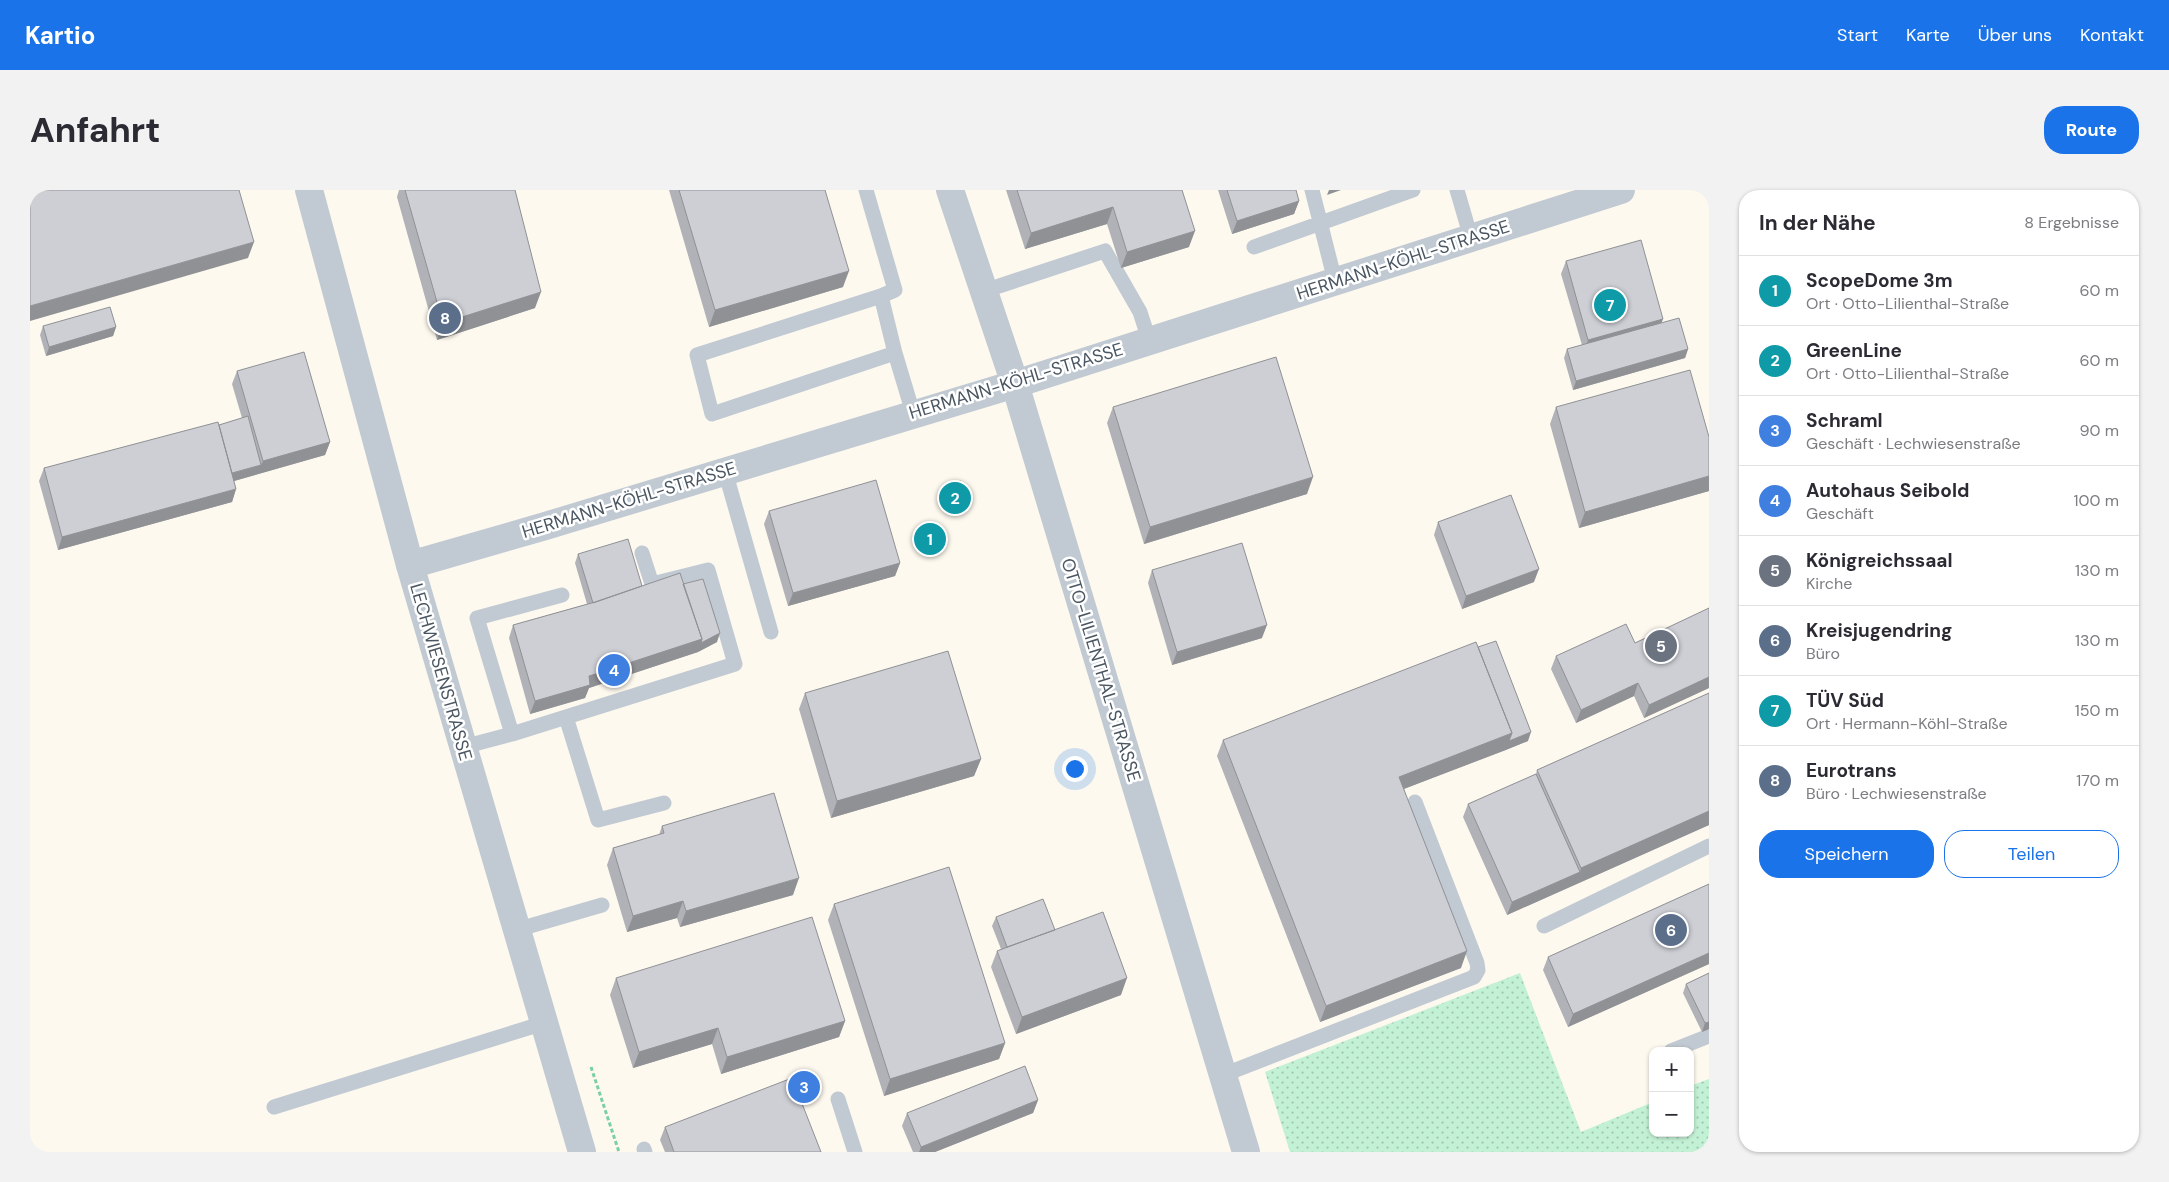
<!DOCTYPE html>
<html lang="de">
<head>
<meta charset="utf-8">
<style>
	:root { --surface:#fff; --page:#f2f2f3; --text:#2b2b33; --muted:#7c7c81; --line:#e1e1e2; --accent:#1a73e8 }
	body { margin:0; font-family:"DM Sans",sans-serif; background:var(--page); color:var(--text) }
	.controls { position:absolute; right:15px; bottom:15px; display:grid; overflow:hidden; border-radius:10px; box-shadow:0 1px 4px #0004 }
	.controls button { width:45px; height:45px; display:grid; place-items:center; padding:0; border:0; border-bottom:1px solid var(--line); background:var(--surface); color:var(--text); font:25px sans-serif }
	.you { position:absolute; left:1044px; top:578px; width:18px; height:18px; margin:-12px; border:4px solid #fff; border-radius:50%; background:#1a73e8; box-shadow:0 0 0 8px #1a73e833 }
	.badge { display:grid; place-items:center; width:32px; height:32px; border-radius:50%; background:var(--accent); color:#fff; font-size:16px; font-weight:700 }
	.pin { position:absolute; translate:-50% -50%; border:2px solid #fff; box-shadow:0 1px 5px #0006 }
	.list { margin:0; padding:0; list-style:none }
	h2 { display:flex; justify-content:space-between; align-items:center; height:65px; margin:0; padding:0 20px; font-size:21px }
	h2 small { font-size:16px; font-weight:400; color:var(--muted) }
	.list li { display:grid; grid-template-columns:32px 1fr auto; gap:15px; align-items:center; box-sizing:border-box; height:70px; padding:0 20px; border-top:1px solid var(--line) }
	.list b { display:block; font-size:19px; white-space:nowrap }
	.list p { margin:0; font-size:16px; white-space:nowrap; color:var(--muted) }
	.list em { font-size:16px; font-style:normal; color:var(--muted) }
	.actions { display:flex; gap:10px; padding:15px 20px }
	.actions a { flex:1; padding:11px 0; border:1px solid var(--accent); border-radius:20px; text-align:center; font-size:18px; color:var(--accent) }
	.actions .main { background:var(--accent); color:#fff }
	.map { position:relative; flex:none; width:1679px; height:962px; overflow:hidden; border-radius:20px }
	header { display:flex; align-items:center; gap:30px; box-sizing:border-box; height:70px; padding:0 25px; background:var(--accent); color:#fff }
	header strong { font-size:24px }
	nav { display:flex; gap:28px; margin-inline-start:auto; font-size:18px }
	.intro { display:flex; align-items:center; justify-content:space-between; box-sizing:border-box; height:120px; padding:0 30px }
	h1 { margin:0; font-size:35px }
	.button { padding:12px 22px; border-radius:20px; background:var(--accent); color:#fff; font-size:18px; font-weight:700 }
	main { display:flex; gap:30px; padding:0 30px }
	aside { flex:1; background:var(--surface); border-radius:20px; box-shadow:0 1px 4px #0004 }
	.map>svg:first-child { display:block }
</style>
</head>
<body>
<header>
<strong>Kartio</strong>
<nav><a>Start</a><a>Karte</a><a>Über uns</a><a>Kontakt</a></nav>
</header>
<div class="intro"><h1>Anfahrt</h1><a class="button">Route</a></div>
<main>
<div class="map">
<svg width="1679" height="962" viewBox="0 0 1679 962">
	<defs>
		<pattern id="grass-dots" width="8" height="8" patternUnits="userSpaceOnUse" patternTransform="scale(1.25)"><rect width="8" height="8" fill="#c3f1d5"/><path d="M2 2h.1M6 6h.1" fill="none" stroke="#a0c6b0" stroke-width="1.8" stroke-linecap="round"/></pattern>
	</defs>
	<rect width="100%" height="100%" fill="#f5f3f3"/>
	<path fill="#fdf9ef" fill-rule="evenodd" d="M0,0H1679V962H0ZM1623,861H1660V943H1623Z"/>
	<path fill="url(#grass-dots)" d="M1490,783L1551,942L1623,912V943H1660V896L1679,889V962H1260L1235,882Z"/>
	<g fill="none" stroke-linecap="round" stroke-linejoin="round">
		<path stroke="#7ad0a6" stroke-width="3" stroke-dasharray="4 2.5" stroke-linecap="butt" d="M561,877L589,962"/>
		<path stroke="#c1cad2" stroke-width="15" d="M836,0L865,100L851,106
			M1282,0L1305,91
			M1427,0L1441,48
			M1224,57L1383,0
			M954,101L1075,61L1110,122L1119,150
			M865,163L851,106L667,165L682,224L865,163L883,223
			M695,281L741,442
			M536,527L568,630L634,613
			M482,544L705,474L678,380L622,394L612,363
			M433,557L482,544L447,428L532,405
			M1514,736L1679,656
			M486,740L572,715
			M1641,861L1679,846
			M1193,885L1444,787L1448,780L1447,773L1385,612
			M808,909L825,962
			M244,917L514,833
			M614,959L615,962"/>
		<path stroke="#c1cad2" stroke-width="28" d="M920,0L985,194L1216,962
			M380,375L512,337L985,194L1591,0"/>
		<path stroke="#c1cad2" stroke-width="28" d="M279,0L380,375L552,962"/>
	</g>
	<path fill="#b0b2b7" d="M369,0H485L505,118L407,150L367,7Z
		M639,0H795L813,97L679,137Z
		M976,0H1152L1159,57L1091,78L1077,34L995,59Z
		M1188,0H1266L1269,11L1264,24L1202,44Z
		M1536,71L1633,129L1631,133L1658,159L1655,168L1543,200L1534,168L1537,159L1552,155L1531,84Z
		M13,136L86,137L83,146L16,166L10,145Z
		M207,181L300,252L295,265L204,291L206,299L202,312L28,360L9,291L14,278L189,235L212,228L202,194Z
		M1083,217L1277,304L1114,354L1077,233Z
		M1526,217L1679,247V301L1549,338L1520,234Z
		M916,295L935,317L920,321L914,300Z
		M739,321L870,373L865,386L758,416L734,334Z
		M1408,332L1504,392L1432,419L1404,345Z
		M894,340L912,347L907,358L901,360L895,358L890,350Z
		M548,364L612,396L654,394L687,452L668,462L559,498L555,508L500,524L479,448L483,435L557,414L545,373Z
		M1122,380L1232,448L1142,475L1118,393Z
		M1679,418V498L1614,528L1604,506L1546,533L1521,479L1526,466L1605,453Z
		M775,503L951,569L944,586L801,628L769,519Z
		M1679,503V635L1477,725L1433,627L1438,614L1506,584L1507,580Z
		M1193,550L1498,551L1374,599L1431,778L1290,832L1187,566Z
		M632,636L763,705L650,737L647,728L597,742L577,675L583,658L629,645Z
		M1679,694V774L1538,837L1513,780L1518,767Z
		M804,714L975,853L969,869L854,906L798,730Z
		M966,727L1025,740L1091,805L986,844L961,777L967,761L971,759L962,736Z
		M1679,783V839L1672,842L1653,803L1656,794Z
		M586,788L815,831L809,847L691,884L682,854L603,878L580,805Z
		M1008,910L1003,923L905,962H883L872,936L877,923Z
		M635,937L791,962H635L630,950Z"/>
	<path fill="#909195" d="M1299,0H1311L1297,5Z
		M1269,11L1264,24L1202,44L1207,31Z
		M1083,17L1077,34L995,59L1001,43Z
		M1165,41L1159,57L1091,78L1097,62Z
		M224,52L218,68L0,131V116Z
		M819,81L813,97L679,137L685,120Z
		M511,102L505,118L407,150L413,133Z
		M1633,129L1628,142L1554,163L1558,150Z
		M86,137L83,146L16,166L19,157Z
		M1658,159L1655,168L1543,200L1546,191Z
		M300,252L295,265L197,293L200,284L231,275L233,271Z
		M1679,286V301L1549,338L1555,322Z
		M1283,287L1277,304L1114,354L1120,337Z
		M206,299L202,312L28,360L32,347Z
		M937,312L935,317L920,321L922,316Z
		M912,347L907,358L901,360L903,355Z
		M870,373L865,386L758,416L763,403Z
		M1509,379L1504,392L1432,419L1436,406Z
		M1237,435L1232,448L1142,475L1147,462Z
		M690,443L687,452L668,462L559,498L555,508L500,524L505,511L559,486Z
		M1679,487V498L1614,528L1619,515Z
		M1608,493L1604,506L1546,533L1551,520Z
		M1501,542L1498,551L1476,560L1479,551Z
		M1482,543L1476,560L1363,603L1369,587Z
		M951,569L944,586L801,628L807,611Z
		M1679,621V635L1477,725L1482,712L1550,682L1551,678Z
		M769,688L763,705L650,737L656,721Z
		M653,711L647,728L597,742L603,726Z
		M1437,761L1431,778L1290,832L1296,816Z
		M1679,763V774L1538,837L1543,824Z
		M1097,788L1091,805L986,844L992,827Z
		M815,831L809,847L691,884L697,867Z
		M1679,832V839L1672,842L1675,833Z
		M688,838L682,854L603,878L609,862Z
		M975,853L969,869L854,906L860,889Z
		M1008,910L1003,923L905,962H889L891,957Z"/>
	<path fill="#cdcfd5" stroke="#909195" d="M0,0H209L224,52L0,116Z
		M375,0H485L511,102L413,133Z
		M649,0H795L819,81L685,120Z
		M987,0H1152L1165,41L1097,62L1083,17L1001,43Z
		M1197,0H1266L1269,11L1207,31Z
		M1611,50L1633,129L1558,150L1536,71Z
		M80,117L86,137L19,157L13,136Z
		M1649,128L1658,159L1546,191L1537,159Z
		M274,162L300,252L233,271L207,181Z
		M1246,167L1283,287L1120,337L1083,217Z
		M1660,180L1679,247V286L1555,322L1526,217Z
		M218,226L231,275L202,283L189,235Z
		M188,232L206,299L32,347L14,278Z
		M846,290L870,373L763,403L739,321Z
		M931,291L937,312L922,316L916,295Z
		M1481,305L1509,379L1436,406L1408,332Z
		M902,336L909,338L912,347L909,353L903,355L897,354L892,346L894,340Z
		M598,349L612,396L563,413L548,364Z
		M1212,353L1237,435L1147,462L1122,380Z
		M650,383L672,449L559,486L560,495L505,511L483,435L565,412Z
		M673,389L690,443L671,453L672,449L653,394Z
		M1679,418V487L1619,515L1608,493L1551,520L1526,466L1596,434L1605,453Z
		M1466,451L1501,542L1479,551L1482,543L1448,457Z
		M1446,452L1482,543L1369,587L1437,761L1296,816L1193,550Z
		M918,461L951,569L807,611L775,503Z
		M1679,503V621L1551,678L1507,580Z
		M1506,584L1550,682L1482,712L1438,614Z
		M744,603L769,688L656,721L653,711L603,726L583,658L634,643L632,636Z
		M919,677L975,853L860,889L804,714Z
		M1679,694V763L1543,824L1518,767Z
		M1013,709L1025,740L977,757L966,727Z
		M1073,722L1097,788L992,827L967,761Z
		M782,727L815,831L697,867L688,838L609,862L586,788Z
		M1679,783V832L1675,833L1656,794Z
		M995,876L1008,910L891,957L877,923Z
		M762,888L791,962H644L635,937Z
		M0,952L3,962H0Z"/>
	<g text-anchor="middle" stroke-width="5" stroke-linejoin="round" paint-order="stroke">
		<g font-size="18" fill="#4a5661" stroke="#fff">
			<text transform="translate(1373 70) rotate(-18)" y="6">HERMANN-KÖHL-STRASSE</text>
			<text transform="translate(986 191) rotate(-17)" y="6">HERMANN-KÖHL-STRASSE</text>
			<text transform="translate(599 310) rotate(-17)" y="6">HERMANN-KÖHL-STRASSE</text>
			<text transform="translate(1071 480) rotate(73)" y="6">OTTO-LILIENTHAL-STRASSE</text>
			<text transform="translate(411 482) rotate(74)" y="6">LECHWIESENSTRASSE</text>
		</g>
	</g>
</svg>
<div class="controls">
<button>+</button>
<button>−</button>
</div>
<div class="you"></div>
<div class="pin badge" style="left:900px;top:349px;background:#0f9aa8">1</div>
<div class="pin badge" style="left:925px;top:308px;background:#0f9aa8">2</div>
<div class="pin badge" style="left:774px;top:897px;background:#3f7fe0">3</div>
<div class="pin badge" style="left:584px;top:480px;background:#3f7fe0">4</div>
<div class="pin badge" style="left:1631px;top:456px;background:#6b7280">5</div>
<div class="pin badge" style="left:1641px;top:740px;background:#5c6f8a">6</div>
<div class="pin badge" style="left:1580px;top:115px;background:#0f9aa8">7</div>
<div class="pin badge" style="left:415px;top:128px;background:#5c6f8a">8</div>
</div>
<aside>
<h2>In der Nähe<small>8 Ergebnisse</small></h2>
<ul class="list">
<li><span class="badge" style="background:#0f9aa8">1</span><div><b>ScopeDome 3m</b><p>Ort · Otto-Lilienthal-Straße</p></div><em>60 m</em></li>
<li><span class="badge" style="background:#0f9aa8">2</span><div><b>GreenLine</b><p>Ort · Otto-Lilienthal-Straße</p></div><em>60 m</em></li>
<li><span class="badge" style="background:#3f7fe0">3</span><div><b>Schraml</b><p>Geschäft · Lechwiesenstraße</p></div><em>90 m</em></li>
<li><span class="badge" style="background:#3f7fe0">4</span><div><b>Autohaus Seibold</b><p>Geschäft</p></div><em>100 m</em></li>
<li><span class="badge" style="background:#6b7280">5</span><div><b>Königreichssaal</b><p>Kirche</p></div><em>130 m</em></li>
<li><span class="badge" style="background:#5c6f8a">6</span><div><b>Kreisjugendring</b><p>Büro</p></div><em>130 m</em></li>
<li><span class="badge" style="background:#0f9aa8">7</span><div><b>TÜV Süd</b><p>Ort · Hermann-Köhl-Straße</p></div><em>150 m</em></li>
<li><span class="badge" style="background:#5c6f8a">8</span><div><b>Eurotrans</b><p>Büro · Lechwiesenstraße</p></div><em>170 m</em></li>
</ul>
<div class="actions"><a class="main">Speichern</a><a>Teilen</a></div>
</aside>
</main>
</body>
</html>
